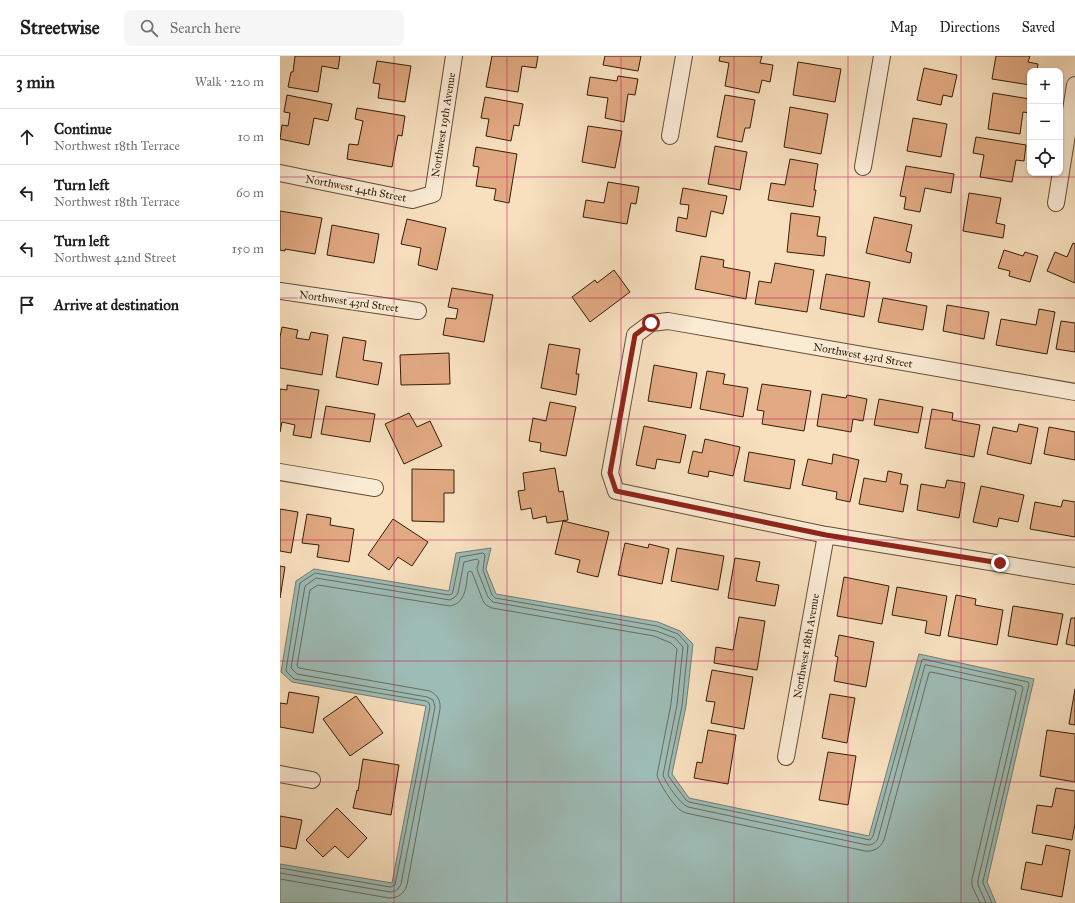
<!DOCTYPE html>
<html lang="en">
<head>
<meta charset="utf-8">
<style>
	:root { --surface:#fff; --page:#f6f6f6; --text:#202124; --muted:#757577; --line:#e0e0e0 }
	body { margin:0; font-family:"IM FELL Great Primer",serif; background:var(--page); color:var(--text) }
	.controls { position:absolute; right:12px; top:12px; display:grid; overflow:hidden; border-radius:8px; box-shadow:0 1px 3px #0004 }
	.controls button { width:36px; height:36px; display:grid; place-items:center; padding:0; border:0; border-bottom:1px solid var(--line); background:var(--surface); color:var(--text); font:20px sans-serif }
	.stop { position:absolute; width:12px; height:12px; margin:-9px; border:3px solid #8f2418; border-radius:50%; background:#fff }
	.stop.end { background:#8f2418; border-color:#fff; box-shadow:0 1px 4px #0008 }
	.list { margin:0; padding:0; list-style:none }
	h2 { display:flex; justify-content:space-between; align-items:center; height:52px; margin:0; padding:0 16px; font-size:17px }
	h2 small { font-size:13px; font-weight:400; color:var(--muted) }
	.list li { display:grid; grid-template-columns:26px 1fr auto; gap:12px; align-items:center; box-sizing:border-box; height:56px; padding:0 16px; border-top:1px solid var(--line) }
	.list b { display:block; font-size:15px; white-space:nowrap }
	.list p { margin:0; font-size:13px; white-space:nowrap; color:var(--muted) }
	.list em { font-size:13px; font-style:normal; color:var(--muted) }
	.icon { flex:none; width:22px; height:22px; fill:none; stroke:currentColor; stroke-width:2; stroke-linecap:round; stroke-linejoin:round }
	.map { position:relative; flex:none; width:795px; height:847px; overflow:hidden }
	header { display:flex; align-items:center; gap:24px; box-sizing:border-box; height:56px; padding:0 20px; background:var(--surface); border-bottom:1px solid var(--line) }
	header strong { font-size:19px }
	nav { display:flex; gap:22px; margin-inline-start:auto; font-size:14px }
	.search { width:280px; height:36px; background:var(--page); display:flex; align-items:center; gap:10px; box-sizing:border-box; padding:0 14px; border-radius:8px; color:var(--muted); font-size:15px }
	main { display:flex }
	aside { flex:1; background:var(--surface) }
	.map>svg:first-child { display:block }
</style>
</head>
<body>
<header>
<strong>Streetwise</strong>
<div class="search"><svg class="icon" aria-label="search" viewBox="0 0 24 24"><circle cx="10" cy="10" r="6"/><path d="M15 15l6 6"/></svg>Search here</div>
<nav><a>Map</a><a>Directions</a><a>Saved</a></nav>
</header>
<main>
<aside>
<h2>3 min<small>Walk · 220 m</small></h2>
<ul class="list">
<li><svg class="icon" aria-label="ahead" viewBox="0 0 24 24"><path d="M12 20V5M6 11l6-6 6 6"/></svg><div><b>Continue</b><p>Northwest 18th Terrace</p></div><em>10 m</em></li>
<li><svg class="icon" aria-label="left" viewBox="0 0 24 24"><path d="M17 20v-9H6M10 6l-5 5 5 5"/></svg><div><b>Turn left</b><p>Northwest 18th Terrace</p></div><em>60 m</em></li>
<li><svg class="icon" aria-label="left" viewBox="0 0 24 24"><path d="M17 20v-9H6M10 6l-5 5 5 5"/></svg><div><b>Turn left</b><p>Northwest 42nd Street</p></div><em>150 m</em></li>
<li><svg class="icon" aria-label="arrive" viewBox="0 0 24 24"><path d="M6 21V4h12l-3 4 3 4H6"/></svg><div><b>Arrive at destination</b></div></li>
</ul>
</aside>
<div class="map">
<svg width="795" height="847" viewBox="0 0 795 847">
	<rect width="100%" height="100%" fill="#f8e0bf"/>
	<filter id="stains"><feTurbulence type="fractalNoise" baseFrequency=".005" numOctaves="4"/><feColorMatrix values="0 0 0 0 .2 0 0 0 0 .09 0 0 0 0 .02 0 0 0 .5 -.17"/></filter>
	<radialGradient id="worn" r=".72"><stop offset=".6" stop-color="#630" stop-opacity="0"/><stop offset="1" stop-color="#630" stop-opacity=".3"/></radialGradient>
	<path fill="#9ebcb6" stroke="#737d70" d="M211,492L206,513L216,538L378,566L400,575L413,588L406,650L392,718L409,742L589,780L639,598L754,623L707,826L716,847H0V808L112,827L146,650L12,626L1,616L16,525L34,513L169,535L176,497Z"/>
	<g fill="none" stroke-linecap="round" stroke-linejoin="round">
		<path stroke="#686d5e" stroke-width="1" d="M0,812L110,831L115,829L150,651L149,647L146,645L14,623L6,615V614L20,527L35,517L169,539L172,538L173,535L180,501L203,497L205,499L203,514L212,539L215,542L377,570L398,578L408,589L402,650L388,718L389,721L406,744L409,746L590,784L593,780L642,604L643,603L748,626L749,628L703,825V827L712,847
			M0,817L110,836C115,836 119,833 121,828L155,651L153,644L147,641L17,618L11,612L25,530L36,522L170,544L175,541L178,537L184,506L197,503L199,505L197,512L198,516L208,541L213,546L376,575L395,582L403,591L397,649L383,719C385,726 400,748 408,751L587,789C592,789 596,787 598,782L645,609H647L742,630L743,632L698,824V829L706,847
			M0,823L109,842C118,842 124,838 127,829L160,653C161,644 157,639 150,635L19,612L17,610L30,534L38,529L170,550C186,547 186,530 188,516L190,515L192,516L203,545L206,549L212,552L374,580L391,587L397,593L391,648L377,719C378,726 394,750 400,754C403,756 404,756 406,757L585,795C594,796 600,792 604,784L649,617L651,616L735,634L736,637L692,823V830L700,847"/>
	</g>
	<path fill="#e2aa83" stroke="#331e06" d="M15,0H60L58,13L42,10L38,36L8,31L11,16H13Z
		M212,0H258L256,12L242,10L238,36L206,31Z
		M325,0H361L358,15L323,9Z
		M440,0H482L480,7L493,9L490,26L482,24L479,37L445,30L449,7L439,5Z
		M716,0H750L748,6L758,8L757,15H750V29L712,23Z
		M97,5L131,10L125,46L98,42L100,28L93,27Z
		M518,6L561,13L555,46L513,39Z
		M644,12L677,19L672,41L663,39L661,49L637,44Z
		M338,20L358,23L355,39L348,38L344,66L325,62L328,42L307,39L310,21L337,25Z
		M713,37L750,43V57L743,56L740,78L708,73Z
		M7,39L52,48L48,65L34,62L29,89L0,83L2,69L8,70L10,57L4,56Z
		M445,39L475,44L470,72H465L462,86L437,81Z
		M205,41L243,48L239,70L234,69L231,85L206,80L209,63L201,62Z
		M510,51L548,58L541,98L504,91Z
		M77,52L125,60L122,80L118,79L112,111L67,103L69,88L78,89L83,65L75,63Z
		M633,62L667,68L661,101L627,95Z
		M308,70L342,75L335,112L302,106Z
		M696,81L746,89L744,105L736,104L732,126L700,121L704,99L693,97Z
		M435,90L467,96L460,134L428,128Z
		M196,91L237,98L229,147L214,144L216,133L196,130L199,111L193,110Z
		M510,103L538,108L534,134H536L533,151L488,144L491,127L505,129Z
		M626,110L674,118L671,137L645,132L640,156L624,153L626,141L620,140Z
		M328,126L359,131L356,148L351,147L347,168L303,161L306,144L324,147Z
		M403,132L447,140L443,158L431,155L426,181L396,175L398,161L407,163L409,149L400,148Z
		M689,137L721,142L716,167L725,169L723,182L683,175Z
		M0,155L42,162L35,198L5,193V195L0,194Z
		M511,157L540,161L537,180L546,181L544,200L507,196Z
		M594,161L632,169L626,195L632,197L630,207L586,197Z
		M127,163L166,172L157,214L138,209L141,192L121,188Z
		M52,169L99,178L94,207L47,199Z
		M793,187L795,188V227L767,215L775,196L787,201Z
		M724,194L743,200L745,196L758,200L750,226L729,220L730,215L718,212Z
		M421,200L444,204L443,211L470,216L466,243L415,233Z
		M495,207L534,214L527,256L475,248L479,225L491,227Z
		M334,214L350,236L310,266L292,241L315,224L317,227Z
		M546,218L590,226L584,261L540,253Z
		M172,232L213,239L204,286L163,279L166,262L176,263L178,253L168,251Z
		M603,242L647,250L643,274L598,266Z
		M667,249L709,256L704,283L663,275Z
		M759,253L775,256L767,298L716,289L721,263L756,269Z
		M781,265L795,267V296L776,293Z
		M2,271L18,274L16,282L29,284L31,276L48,279L42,319L0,312V281Z
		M63,281L86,285L83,304L102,307L98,329L56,321Z
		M269,288L300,293L296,318H299L296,339L261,332Z
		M169,297L170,328L121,329L120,299Z
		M374,309L417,317L411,352L368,345Z
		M427,315L445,318L443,328L468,332L463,361L420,353Z
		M482,328L531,335L524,375L482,368L484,355L477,354Z
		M7,329L39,334L31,382L13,379L15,369L2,366L0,376V333L7,334Z
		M542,338L566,342L567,339L587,343L583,365L573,363L571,376L537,370Z
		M599,343L643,351L638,377L594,369Z
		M270,346L296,351L286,400L260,395L261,387L249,385L253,362L266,365Z
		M46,350L95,358L90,386L41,378Z
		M652,353L673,357L672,364L700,369L694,401L645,392Z
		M129,357L137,371L150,365L162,390L124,408L105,368Z
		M739,368L758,372L751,408L707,398L713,371L737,376Z
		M364,370L406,379L400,407L377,403L375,413L356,409Z
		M769,371L795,376V404L764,398Z
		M425,383L460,391L453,420L429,415L428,421L408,417L413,395L422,397Z
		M469,396L515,404L510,433L464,425Z
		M553,398L579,404L570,446L556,443L557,436L522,429L528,403L552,408Z
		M275,412L279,436L283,435L288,464L267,467L266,460L253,463L251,452L241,454L238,435L245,434L243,417Z
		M132,413L174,414V437H164V466L132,465Z
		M608,415L622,418L620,428L628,429L623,456L579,448L584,422L606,426Z
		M667,424L685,427L679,462L637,454L641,428L665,432Z
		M701,430L744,439L738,466L719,462L717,471L693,466Z
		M783,444L795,446V481L750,473L755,446L781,451Z
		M0,453L18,456L11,497L0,495Z
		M27,458L51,462L50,469L74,473L69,506L37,501L39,489L22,487Z
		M113,463L148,486L132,510L118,501L109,514L88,499Z
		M283,465L329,476L318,521L297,516L300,504L275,498Z
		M345,487L368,492L369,488L389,493L382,528L338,519Z
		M397,492L444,500L438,534L391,525Z
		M455,502L480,506L476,525L499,529L495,550L448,542Z
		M0,510L5,511L0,542Z
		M564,521L609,530L602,568L557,560Z
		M617,531L667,540L660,580L645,577L647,565L612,559Z
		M676,539L696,543L695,549L723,554L717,589L668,580Z
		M733,550L783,558L777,589L728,580Z
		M459,561L485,565L477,614L434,607L436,591L453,594Z
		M791,562H795V590L786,588Z
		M559,579L594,586L586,631L554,625L558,601L555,600Z
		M432,614L473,621L464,673L431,667L435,646L426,645Z
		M795,633V669L789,668Z
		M9,636L39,641L33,677L0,671V647L7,648Z
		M550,638L575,642L567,687L542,682Z
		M76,640L103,677L70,700L43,663Z
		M428,674L456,679L448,728L414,722L417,706L422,707Z
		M767,674L795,678V726L760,720Z
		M548,696L576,700L568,749L539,744Z
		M83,703L119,709L111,759L73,752L77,734L78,735Z
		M776,732L795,735V768L792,784L752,777L757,749L772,751Z
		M57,752L87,782L68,802L55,790L43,801L26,784Z
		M0,760L22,764L16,793L0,790Z
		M766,789L790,794L782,841L741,833L746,806L762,809Z"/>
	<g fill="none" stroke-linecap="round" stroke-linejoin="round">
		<defs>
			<path id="minor" d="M390,80L404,0
				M583,111L602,0
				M0,117L132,144L153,138L174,0
				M776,147L795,29
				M0,235L138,255
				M795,336L388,265L371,267L355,279L330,417L336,435L546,479L795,520
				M0,416L95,432
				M506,701L546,479
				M0,718L32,724"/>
		</defs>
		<use href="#minor" stroke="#644e34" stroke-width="18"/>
		<use href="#minor" stroke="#faebd5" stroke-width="16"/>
	</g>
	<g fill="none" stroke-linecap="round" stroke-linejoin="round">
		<path stroke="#8f2418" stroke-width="5" d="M371,267L355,279L330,417L336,435L546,479L720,507"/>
	</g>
	<path fill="none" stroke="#c2185b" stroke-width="1" stroke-opacity="0.55" d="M114,0V847M227,0V847M341,0V847M454,0V847M568,0V847M681,0V847M0,121H795M0,242H795M0,363H795M0,484H795M0,605H795M0,726H795"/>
	<g text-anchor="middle" stroke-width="3" stroke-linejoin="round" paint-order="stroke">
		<g font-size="11" fill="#331e06" stroke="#faebd5">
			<text transform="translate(163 69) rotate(-81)" y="4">Northwest 19th Avenue</text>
			<text transform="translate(76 132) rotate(11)" y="4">Northwest 44th Street</text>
			<text transform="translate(69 245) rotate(8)" y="4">Northwest 43rd Street</text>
			<text transform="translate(583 299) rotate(10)" y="4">Northwest 43rd Street</text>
			<text transform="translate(526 590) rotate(-80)" y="4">Northwest 18th Avenue</text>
		</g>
	</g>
	<rect width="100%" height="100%" filter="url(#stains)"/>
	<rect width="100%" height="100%" fill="url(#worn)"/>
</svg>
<div class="controls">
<button>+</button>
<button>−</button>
<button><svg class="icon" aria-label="locate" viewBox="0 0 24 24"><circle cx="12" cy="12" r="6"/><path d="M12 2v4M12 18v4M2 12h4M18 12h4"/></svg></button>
</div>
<div class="stop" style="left:371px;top:267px"></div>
<div class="stop end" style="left:720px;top:507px"></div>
</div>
</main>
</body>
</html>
